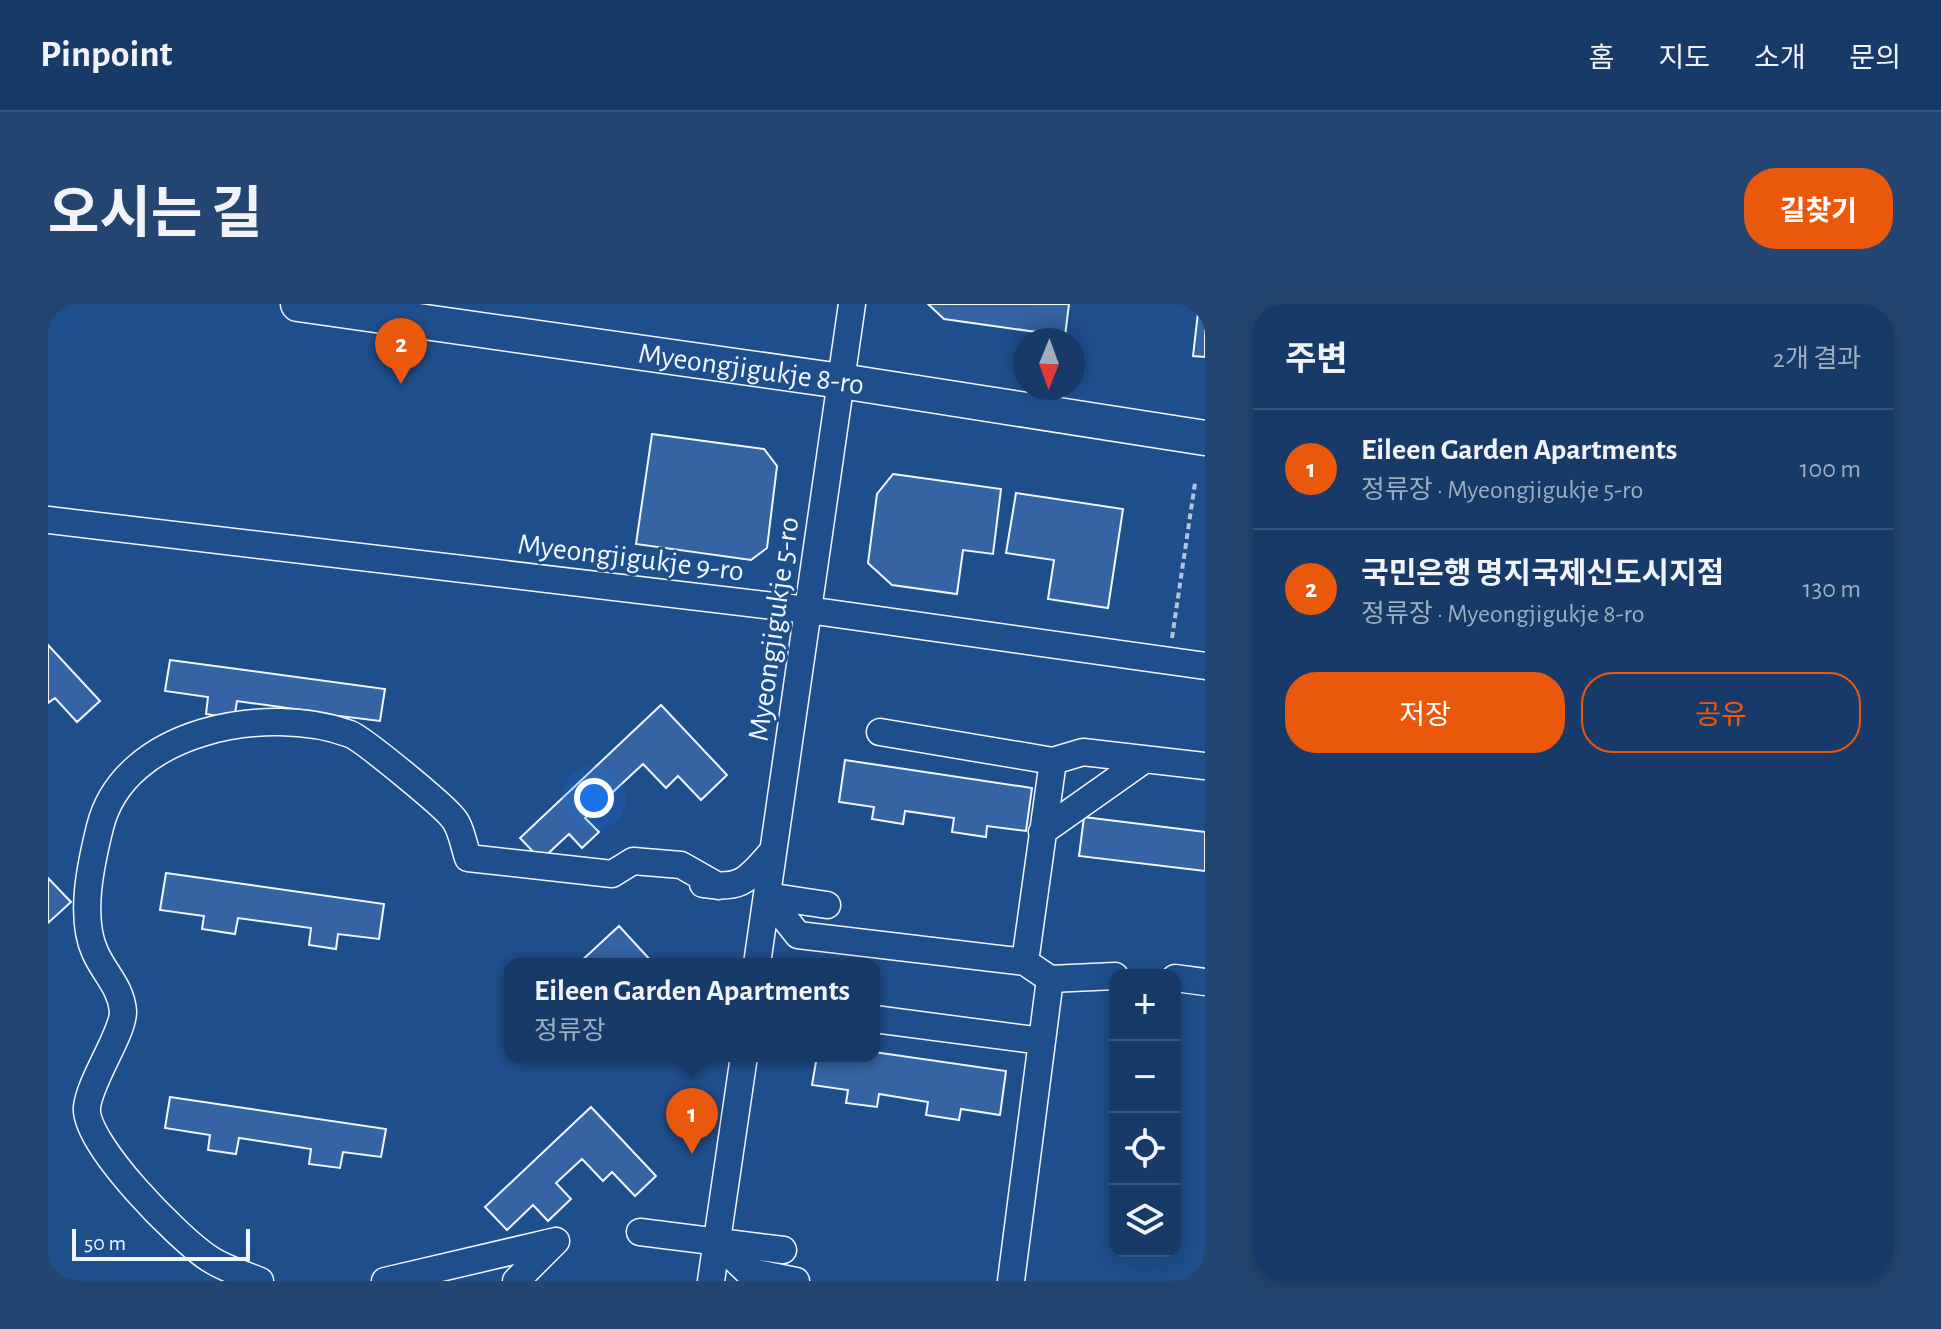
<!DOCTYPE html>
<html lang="ko">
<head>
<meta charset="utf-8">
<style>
	:root { --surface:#173a69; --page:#244571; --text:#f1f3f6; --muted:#9eadc0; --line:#36547d; --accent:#ea580c }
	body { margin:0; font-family:"Alegreya Sans","Noto Sans KR",sans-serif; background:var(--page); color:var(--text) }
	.controls { position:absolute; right:24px; bottom:24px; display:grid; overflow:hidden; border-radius:16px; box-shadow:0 4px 20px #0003 }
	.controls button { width:72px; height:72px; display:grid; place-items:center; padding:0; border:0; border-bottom:2px solid var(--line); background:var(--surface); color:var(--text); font:40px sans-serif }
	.compass { position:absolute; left:965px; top:24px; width:72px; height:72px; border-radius:50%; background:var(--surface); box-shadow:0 4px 20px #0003; rotate:181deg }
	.scale { position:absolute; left:24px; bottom:20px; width:178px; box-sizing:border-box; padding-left:8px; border:4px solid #f2f6ff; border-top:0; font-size:22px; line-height:28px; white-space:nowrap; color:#f2f6ff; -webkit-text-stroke:6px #1f4e8c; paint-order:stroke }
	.you { position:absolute; left:546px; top:494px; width:28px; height:28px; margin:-20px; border:6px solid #fff; border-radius:50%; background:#1a73e8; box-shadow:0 0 0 12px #1a73e833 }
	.badge { display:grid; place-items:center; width:52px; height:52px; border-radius:50%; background:var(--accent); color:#fff; font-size:26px; font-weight:700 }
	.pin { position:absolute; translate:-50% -66px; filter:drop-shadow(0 2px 4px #0008) }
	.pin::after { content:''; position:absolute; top:42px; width:28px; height:24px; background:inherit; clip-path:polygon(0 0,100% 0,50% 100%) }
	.popup { position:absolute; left:456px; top:654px; width:376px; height:104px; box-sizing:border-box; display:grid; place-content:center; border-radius:16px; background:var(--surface); filter:drop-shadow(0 2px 6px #0005); font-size:26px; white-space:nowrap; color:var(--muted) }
	.popup b { font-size:30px; color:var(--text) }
	.popup::after { content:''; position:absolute; left:50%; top:100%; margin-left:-16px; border:16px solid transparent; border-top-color:var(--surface) }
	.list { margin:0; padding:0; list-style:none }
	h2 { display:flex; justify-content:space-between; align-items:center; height:104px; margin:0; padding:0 32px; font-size:34px }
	h2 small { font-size:26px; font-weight:400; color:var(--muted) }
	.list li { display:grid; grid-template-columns:52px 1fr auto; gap:24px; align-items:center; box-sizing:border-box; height:120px; padding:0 32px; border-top:2px solid var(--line) }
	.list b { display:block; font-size:30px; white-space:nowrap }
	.list p { margin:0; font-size:26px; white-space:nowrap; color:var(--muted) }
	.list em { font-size:26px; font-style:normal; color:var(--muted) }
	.actions { display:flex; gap:16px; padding:24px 32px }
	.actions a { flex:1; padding:18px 0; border:2px solid var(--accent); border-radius:32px; text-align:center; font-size:28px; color:var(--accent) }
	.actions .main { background:var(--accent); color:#fff }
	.icon { flex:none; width:44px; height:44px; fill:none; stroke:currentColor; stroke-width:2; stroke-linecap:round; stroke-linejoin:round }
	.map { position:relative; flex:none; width:1157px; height:977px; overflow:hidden; border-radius:32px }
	header { display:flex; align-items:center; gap:48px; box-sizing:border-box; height:112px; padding:0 40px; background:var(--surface); border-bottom:2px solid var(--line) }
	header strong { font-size:38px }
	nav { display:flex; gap:44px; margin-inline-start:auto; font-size:28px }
	.intro { display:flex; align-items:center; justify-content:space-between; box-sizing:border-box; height:192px; padding:0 48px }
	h1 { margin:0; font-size:56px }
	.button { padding:20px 36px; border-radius:32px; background:var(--accent); color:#fff; font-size:28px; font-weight:700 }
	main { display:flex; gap:48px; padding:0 48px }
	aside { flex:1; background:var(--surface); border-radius:32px; box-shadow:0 4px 20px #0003 }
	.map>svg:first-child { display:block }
</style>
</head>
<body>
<header>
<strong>Pinpoint</strong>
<nav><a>홈</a><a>지도</a><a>소개</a><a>문의</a></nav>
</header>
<div class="intro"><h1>오시는 길</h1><a class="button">길찾기</a></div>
<main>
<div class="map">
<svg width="1157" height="977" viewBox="0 0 1157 977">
	<rect width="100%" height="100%" fill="#1f4e8c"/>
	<path fill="#3563a3" stroke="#f2f6ff" stroke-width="2" d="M880,0H1021L1017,32L896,15Z
		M1151,0H1157V53L1145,52Z
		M604,130L716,145L729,162L719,244L703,256L588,240Z
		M845,170L953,185L945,250L915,246L909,290L844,281L820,259L829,190Z
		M968,189L1075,205L1060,304L1000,295L1006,256L958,249Z
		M0,341L52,397L29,418L7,394L0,399Z
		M122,356L337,385L332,417L292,412L290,425L259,421L261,407L189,397L186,415L158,410L160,393L117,387Z
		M613,401L679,471L653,496L630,472L618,484L595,460L537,514L551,528L534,544L521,530L493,556L472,534Z
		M797,456L984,484L978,527L939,522L938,533L904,528L906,514L857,507L855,520L824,515L826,503L791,498Z
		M1036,513L1157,528V567L1031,552Z
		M118,569L336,600L331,635L290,630L288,645L261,641L263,624L190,614L187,630L154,625L156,612L112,606Z
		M0,574L23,598L0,619Z
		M571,622L606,660H530Z
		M826,748L958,767L952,811L913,805L911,816L878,811L880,798L831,790L829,803L798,799L800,786L764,781L769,752H826Z
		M122,793L338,825L333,853L295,848L292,864L261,860L263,845L191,834L188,850L160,846L162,831L117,824Z
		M543,803L608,872L587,892L564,868L555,877L534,855L508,879L523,895L500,917L485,901L459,926L437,903Z"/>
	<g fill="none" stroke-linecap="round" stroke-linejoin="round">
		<defs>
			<path id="minor" d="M0,216L760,306L1157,362
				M832,428L1005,457L1035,448L1157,462
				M994,528L1096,456
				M655,580C695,586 700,575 725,547
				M719,592L750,631L977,658L1002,675L963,977
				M719,592L779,601
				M977,658L1005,457
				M709,660L804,0
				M1127,674L1157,678
				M1002,675L1067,672
				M826,715L994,737
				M592,928L735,946
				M669,938L699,967L748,977
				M212,977C196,970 177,965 162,955C132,936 35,839 39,803C42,776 76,728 75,707C73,683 56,669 47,648C31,613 43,559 52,523C76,425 220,400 302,430C315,435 395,501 405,514C413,523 416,542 420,554L564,570L585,557L633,561L670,582
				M337,977L508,937
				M468,977L508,937
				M663,977L696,752"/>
			<g id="major">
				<path id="s1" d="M250,0L793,77L1157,134"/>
			</g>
		</defs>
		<use href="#minor" stroke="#f2f6ff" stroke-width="29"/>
		<use href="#major" stroke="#f2f6ff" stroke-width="37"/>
		<path stroke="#b3c4dc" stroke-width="4" stroke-dasharray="6 4" stroke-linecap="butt" d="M1124,334L1147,179"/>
		<use href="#minor" stroke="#1f4e8c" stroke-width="26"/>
		<use href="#major" stroke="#1f4e8c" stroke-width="34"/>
	</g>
	<g text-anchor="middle" stroke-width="6" stroke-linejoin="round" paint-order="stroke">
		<g font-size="30" fill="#f2f6ff" stroke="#1f4e8c">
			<text dy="10" stroke="none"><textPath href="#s1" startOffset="458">Myeongjigukje 8-ro</textPath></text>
			<text transform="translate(583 253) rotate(7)" y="10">Myeongjigukje 9-ro</text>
			<text transform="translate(725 325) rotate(-82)" y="10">Myeongjigukje 5-ro</text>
		</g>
	</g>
</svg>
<div class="controls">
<button>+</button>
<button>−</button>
<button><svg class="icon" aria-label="locate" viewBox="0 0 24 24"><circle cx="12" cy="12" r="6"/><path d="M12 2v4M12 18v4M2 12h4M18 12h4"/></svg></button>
<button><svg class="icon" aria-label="layers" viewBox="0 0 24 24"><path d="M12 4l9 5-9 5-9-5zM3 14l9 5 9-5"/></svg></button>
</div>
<svg class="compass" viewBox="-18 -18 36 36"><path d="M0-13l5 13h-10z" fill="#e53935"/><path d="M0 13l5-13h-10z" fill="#9eadc0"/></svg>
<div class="scale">50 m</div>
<div class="you"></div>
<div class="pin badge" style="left:644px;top:850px">1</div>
<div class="popup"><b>Eileen Garden Apartments</b>정류장</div>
<div class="pin badge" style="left:353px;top:80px">2</div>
</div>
<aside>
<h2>주변<small>2개 결과</small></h2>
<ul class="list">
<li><span class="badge">1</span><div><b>Eileen Garden Apartments</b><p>정류장 · Myeongjigukje 5-ro</p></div><em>100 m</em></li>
<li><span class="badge">2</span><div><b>국민은행 명지국제신도시지점</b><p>정류장 · Myeongjigukje 8-ro</p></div><em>130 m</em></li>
</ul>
<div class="actions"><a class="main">저장</a><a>공유</a></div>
</aside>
</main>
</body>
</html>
